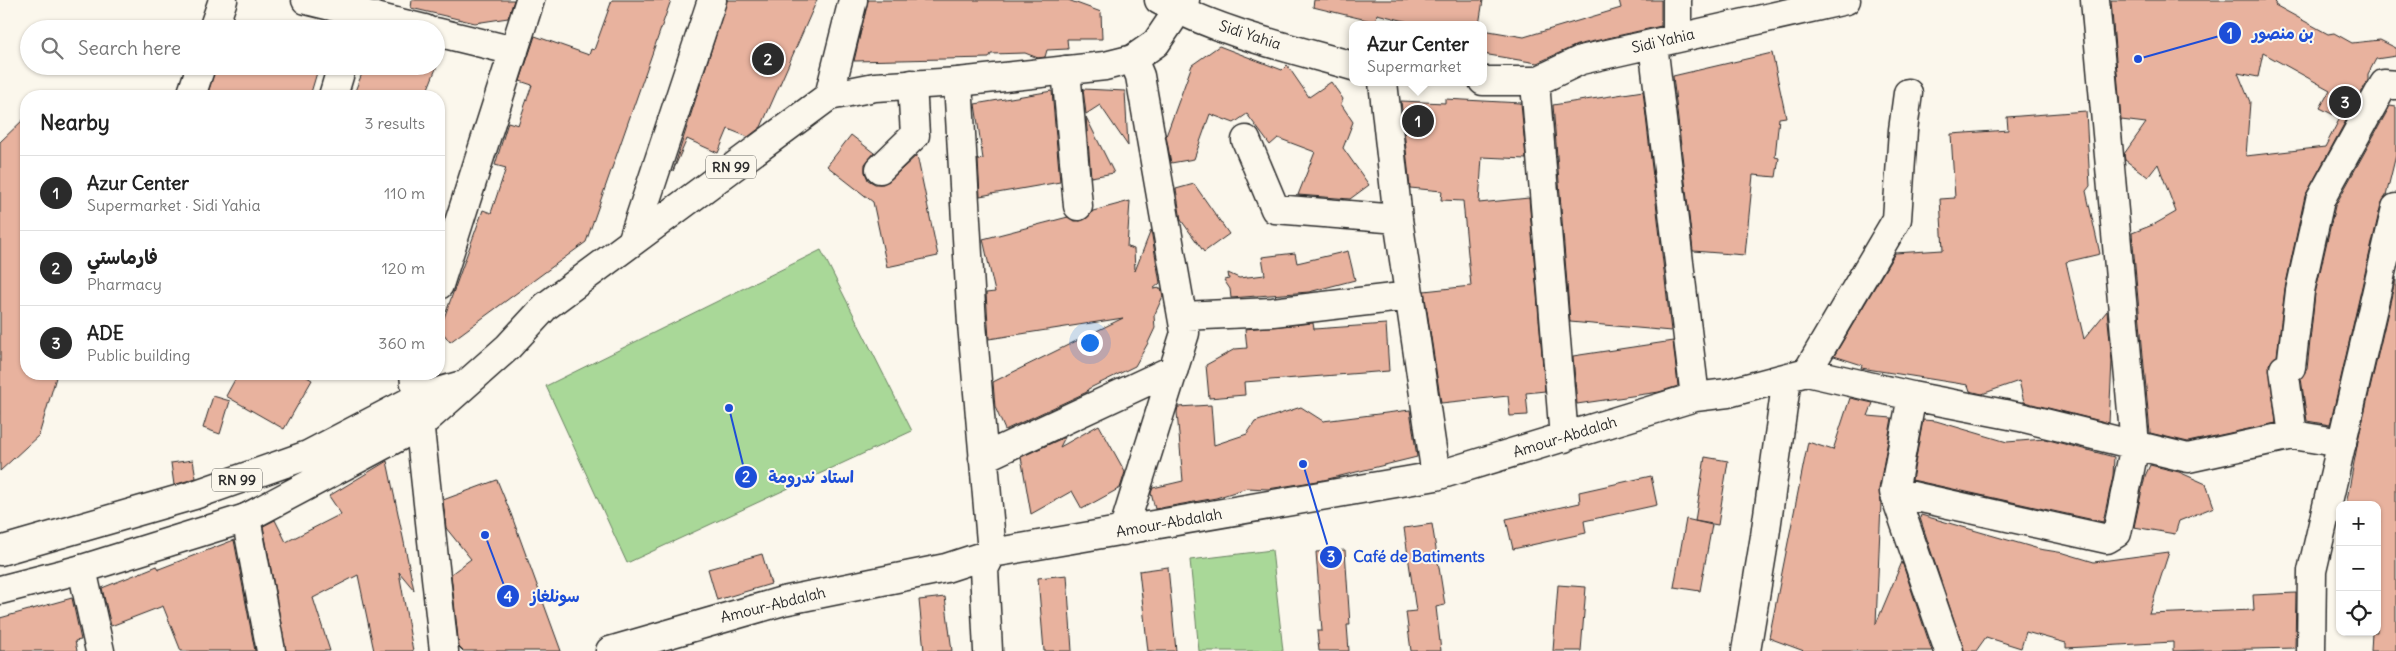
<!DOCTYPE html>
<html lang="en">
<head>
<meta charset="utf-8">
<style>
	:root { --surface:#fff; --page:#f6f6f6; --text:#222; --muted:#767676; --line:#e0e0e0; --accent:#2b2b2b }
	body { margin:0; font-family:Delius,"Playpen Sans Arabic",sans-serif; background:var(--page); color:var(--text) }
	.controls { position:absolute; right:15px; bottom:15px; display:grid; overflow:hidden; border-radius:10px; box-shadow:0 1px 4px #0004 }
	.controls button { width:45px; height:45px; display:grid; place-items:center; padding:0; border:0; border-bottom:1px solid var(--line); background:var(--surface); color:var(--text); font:25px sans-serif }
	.you { position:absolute; left:1089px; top:342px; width:18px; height:18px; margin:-12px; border:4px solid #fff; border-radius:50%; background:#1a73e8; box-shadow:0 0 0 8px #1a73e833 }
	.badge { display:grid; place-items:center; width:32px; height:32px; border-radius:50%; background:var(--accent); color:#fff; font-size:16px; font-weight:700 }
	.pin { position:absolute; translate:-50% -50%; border:2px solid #fff; box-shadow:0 1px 5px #0006 }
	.popup { position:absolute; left:1349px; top:21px; width:138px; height:65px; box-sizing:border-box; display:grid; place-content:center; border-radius:10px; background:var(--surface); filter:drop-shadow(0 1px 4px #0005); font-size:16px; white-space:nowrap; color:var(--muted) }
	.popup b { font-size:19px; color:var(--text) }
	.popup::after { content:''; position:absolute; left:50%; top:100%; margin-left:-10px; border:10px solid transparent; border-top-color:var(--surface) }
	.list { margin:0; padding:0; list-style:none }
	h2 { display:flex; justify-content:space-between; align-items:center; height:65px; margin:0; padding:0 20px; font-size:21px }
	h2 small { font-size:16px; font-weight:400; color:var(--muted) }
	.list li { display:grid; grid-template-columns:32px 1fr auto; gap:15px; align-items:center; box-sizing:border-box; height:75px; padding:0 20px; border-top:1px solid var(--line) }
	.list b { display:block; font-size:19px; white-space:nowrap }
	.list p { margin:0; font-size:16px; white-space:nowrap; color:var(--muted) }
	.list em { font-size:16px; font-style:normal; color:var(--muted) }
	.icon { flex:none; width:28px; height:28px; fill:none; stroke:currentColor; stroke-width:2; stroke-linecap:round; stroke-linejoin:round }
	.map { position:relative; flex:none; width:2396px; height:651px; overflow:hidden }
	.search { position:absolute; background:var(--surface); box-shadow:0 1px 4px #0004; left:20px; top:20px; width:425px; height:55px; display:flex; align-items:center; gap:12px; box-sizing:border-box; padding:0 18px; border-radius:28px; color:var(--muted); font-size:19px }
	.panel { position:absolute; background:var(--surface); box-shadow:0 1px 4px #0004; left:20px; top:90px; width:425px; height:290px; border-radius:20px }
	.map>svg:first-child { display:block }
</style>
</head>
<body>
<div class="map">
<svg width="2396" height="651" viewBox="0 0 2396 651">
	<rect width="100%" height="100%" fill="#fbf7ec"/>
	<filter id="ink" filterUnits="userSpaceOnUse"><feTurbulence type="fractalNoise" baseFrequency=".02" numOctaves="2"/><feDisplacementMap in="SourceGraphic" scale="10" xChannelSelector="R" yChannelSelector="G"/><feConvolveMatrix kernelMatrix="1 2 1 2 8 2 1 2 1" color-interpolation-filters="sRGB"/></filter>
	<g filter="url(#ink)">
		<path fill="#a9d898" stroke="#6a8262" d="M821,250L912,431L627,563L546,386Z
			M1272,550L1283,651H1199L1190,560Z"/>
		<path fill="#e8b29e" stroke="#2b2b2b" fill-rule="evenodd" d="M412,0H514L508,18L475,23L411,8Z
			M612,0H671L586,242L450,342L440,329L483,210L491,213L506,168L495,165L508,122L518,125L532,85L520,81L535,36L589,55L591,49L594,50Z
			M727,0H817L761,127L748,137L728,129L718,153L687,139L673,171Z
			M868,0H1068L1101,12L1102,39H1067L1068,49L1047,50L1045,57L1038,58L1025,53L991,54L989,58L854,61Z
			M1314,0H1483L1479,25H1421L1377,14L1375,22L1313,7Z
			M1619,0H1661V26L1577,45L1537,63L1483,54V30L1524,37L1621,8Z
			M2111,0H2276L2275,5L2328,34L2334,33L2352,43L2380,40L2396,48V56L2376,59L2368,74V80L2305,196L2285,288L2277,356L2269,364L2276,423L2188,442L2150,433L2132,233L2155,224L2176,212L2158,164L2148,177L2125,160L2124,154L2146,123L2121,120ZM2263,53L2330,90L2320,108L2340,118L2325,147L2246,156L2250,102L2238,73L2258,77Z
			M1219,46L1282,70L1287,65L1309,97L1331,82L1343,99L1341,104L1353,122L1343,148L1369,185L1350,199L1298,195L1315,152L1278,138L1270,145L1247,114L1234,123L1210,114L1194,159L1171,163L1166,136L1192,65Z
			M1772,53L1786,117L1779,118L1775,157L1779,158L1776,177L1753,175L1745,255L1693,251L1673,76Z
			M216,66H319L310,96H207Z
			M365,66H437L425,96H353Z
			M1083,89L1125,91L1128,146L1100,105L1086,114Z
			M1052,91L1060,182L980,196L978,160L983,159L975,104Z
			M1643,91L1671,331L1570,322L1553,105Z
			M1445,99L1521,103L1526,159L1482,157L1479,203L1529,198L1545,391L1526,393L1528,415L1510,416L1508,396L1441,403L1424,291L1471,286L1463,201L1441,200L1442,191L1410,188L1401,101L1445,103Z
			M2390,106L2396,107V155L2386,196L2381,204L2330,425L2307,421L2301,378L2307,369L2315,294L2335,206Z
			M2086,111L2090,186L2086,191L2100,254L2066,262L2084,339L2107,311L2112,361L2109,423L2024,402L2019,381L1982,394L1970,391L1968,385L1861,368L1862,365L1834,356L1895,253L1943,250L1940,199L1955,198L1951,134L2008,130L2007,117Z
			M26,117V374H57L39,435L0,471V142Z
			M1086,117L1114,173L1091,177Z
			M851,135L874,153L865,164V172L868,180L875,184H883L890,180L917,155L938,256L887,267L873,202L827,166Z
			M1194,184L1229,234L1204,252L1181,220L1176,189Z
			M1130,201L1127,247L1134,249L1135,271L1151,230L1160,283L1153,289L1161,288L1163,296L1154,316L1155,328L1148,343L1135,366L1088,389L1087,392L1005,430L995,407L993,382L1123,318L989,339L986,293L995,292L983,239L1068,217L1080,221L1087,218L1093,211Z
			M1348,251L1355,280L1309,292L1231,298L1230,289L1224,280L1229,279L1228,273L1239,278L1265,275L1262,257L1295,253L1297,263Z
			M2396,277V651H2371L2372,632H2377V547L2380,518H2377V505H2346L2359,436Z
			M1313,323L1314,329L1386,324L1389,371L1244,382L1245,395L1209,398L1206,365L1235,349L1247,348L1245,329Z
			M1673,341L1678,386L1659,392L1577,404L1573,356Z
			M238,374H302L312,380L284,429L226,396Z
			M213,396L230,401L220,434L203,428Z
			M1850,398L1873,403L1868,416L1892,418L1879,489L1881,503L1876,624L1902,562L1932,651H1804L1769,638L1808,442L1833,450Z
			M1211,405L1214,445L1247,434L1255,422L1301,407L1323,421L1410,410L1417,457L1324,480L1268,489L1247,488L1216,498L1155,509L1151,493L1153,488L1183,481L1177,412L1178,407Z
			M1923,420L1936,421L2007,442L2045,439L2114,457L2113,476L2103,522L1912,480Z
			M1099,425L1125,472L1120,488L1082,509L1072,491L1031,514L1021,457L1065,437L1060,447Z
			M1705,457L1728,461L1718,525L1695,521Z
			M193,460L196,478L174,485L171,463Z
			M387,461L414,590L399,572L413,651H374L358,575L313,598L330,651H286L263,526L275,520L286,542L341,514L329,496Z
			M2150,465L2179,472L2206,484L2214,507L2179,521L2175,534L2134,527L2145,476Z
			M1651,476L1657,505L1584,521L1586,533L1513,549L1506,519L1580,503L1579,492Z
			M497,480L511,514L561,651H463L459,647L451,574L471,559L446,528L443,500Z
			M1921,515L2039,549L2064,553L2094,562L2169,552L2149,614L2254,610L2253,595L2296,593L2295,648L2173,651V642L2066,648V643L2026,632L2021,648L1986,637L1976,651H1964L1920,518Z
			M1686,519L1712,525L1700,591L1674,587Z
			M1432,524L1445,605L1436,607L1441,651H1411L1406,612L1416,611L1404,528Z
			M234,540L255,651H181L163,606L111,626L102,588L157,566L159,569Z
			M1345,550L1350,625H1347L1349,651H1319L1317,631H1322L1316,552Z
			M762,554L771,584L717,600L708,569Z
			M1168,567L1176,651H1148L1139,571Z
			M1067,575L1072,651H1044L1038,578Z
			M1558,585L1586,587L1581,651H1553Z
			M945,597L952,651H924L919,600Z
			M72,598L81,640L75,641L77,651H0V618Z"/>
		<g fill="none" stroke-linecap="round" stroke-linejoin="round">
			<defs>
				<path id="minor" d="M306,0L425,29
					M1159,0C1219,32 1288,48 1353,66
					M1677,0V38
					M213,29L223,0
					M436,32L514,51
					M1653,44L1695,397
					M1066,70L1078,206
					M1483,81H1537L1581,60L1846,0
					M1537,81L1536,95L1564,438
					M958,82L972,324L992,553L984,569L988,651
					M1383,82L1398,219L1436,476
					M191,96L201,66
					M333,96L342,66
					M829,96L853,0
					M1246,140L1275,209L1398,219
					M880,169L915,135L912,84
					M633,239L712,0
					M439,285L530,0
					M1182,316L1273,312L1410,296
					M1807,372L1897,219L1903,130L1908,93
					M414,374L444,651
					M1912,396L1894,492L1949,651
					M2293,435L2284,369L2291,367L2300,291L2320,200L2384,84L2396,85
					M983,458L1174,369
					M1894,492L2107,539L2117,533L2135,445L2095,0
					M246,518L271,651
					M1123,531L1185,333L1140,76L1133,59
					M82,569L100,651
					M610,651L783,601L946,568L992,553L1436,476L1695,397L1728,393L1807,372L1912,396L2020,417L2188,458L2293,435L2342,443
					M1746,651L1765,536L1787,378"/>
				<path id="major" d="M0,551L194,495L308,455L417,398L459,386
					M0,590L82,569L246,518L419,426L508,347L546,306L829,96L875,87L958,82L1105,66L1133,59L1156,43L1185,0
					M2311,651L2312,571L2396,208"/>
			</defs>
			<use href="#minor" stroke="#2b2b2b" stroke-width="31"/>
			<use href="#major" stroke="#2b2b2b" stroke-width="31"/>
			<use href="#minor" stroke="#fbf7ec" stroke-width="28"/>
			<use href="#major" stroke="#fbf7ec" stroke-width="28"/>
		</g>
	</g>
	<g text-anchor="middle" stroke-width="4" stroke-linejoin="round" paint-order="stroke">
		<g fill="#fbf7ec" stroke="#696865" stroke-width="1">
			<rect x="706" y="155.5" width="50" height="23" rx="4"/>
			<rect x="212" y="468.5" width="50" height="23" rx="4"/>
		</g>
		<g font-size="14" font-weight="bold" fill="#2b2b2b">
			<text x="731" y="172">RN 99</text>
			<text x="237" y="485">RN 99</text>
		</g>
		<g font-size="15" fill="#2b2b2b" stroke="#fbf7ec">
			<text transform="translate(1250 35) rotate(18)" y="5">Sidi Yahia</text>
			<text transform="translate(1663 41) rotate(-13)" y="5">Sidi Yahia</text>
			<text transform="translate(1565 437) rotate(-17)" y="5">Amour-Abdalah</text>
			<text transform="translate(1169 523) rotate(-10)" y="5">Amour-Abdalah</text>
			<text transform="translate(773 605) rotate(-14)" y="5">Amour-Abdalah</text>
		</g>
	</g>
	<path fill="none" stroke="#1d4ed8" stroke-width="2" d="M2138 59L2230 33M729 408L746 477M1303 464L1331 557M485 535L508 596"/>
	<g fill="#1d4ed8" stroke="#fbf7ec" stroke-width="2">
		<circle cx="2138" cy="59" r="5"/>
		<circle cx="729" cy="408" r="5"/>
		<circle cx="1303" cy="464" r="5"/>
		<circle cx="485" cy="535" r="5"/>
		<circle cx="2230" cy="33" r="12"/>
		<circle cx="746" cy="477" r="12"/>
		<circle cx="1331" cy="557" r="12"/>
		<circle cx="508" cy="596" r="12"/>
	</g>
	<g font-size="15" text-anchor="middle" font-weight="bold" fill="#fff">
		<text x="2230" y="39">1</text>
		<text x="746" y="482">2</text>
		<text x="1331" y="562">3</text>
		<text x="508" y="602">4</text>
	</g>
	<g font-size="16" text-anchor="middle" font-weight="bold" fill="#1d4ed8" stroke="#fbf7ec" stroke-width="4" stroke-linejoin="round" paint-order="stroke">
		<text x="2283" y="39">بن منصور</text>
		<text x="811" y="483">استاد ندرومة</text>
		<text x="1419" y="562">Café de Batiments</text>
		<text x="555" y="602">سونلغاز</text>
	</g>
</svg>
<div class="controls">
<button>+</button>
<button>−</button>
<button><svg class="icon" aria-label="locate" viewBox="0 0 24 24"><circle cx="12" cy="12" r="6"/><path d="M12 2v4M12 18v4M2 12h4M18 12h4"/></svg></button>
</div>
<div class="you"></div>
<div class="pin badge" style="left:1418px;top:121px">1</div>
<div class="popup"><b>Azur Center</b>Supermarket</div>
<div class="pin badge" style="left:768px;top:59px">2</div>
<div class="pin badge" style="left:2345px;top:102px">3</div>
<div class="search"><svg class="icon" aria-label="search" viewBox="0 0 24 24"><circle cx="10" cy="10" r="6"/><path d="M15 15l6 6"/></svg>Search here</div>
<section class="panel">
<h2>Nearby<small>3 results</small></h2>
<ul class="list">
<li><span class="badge">1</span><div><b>Azur Center</b><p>Supermarket · Sidi Yahia</p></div><em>110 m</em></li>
<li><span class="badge">2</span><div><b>فارماستي</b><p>Pharmacy</p></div><em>120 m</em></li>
<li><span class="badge">3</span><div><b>ADE</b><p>Public building</p></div><em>360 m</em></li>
</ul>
</section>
</div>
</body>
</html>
